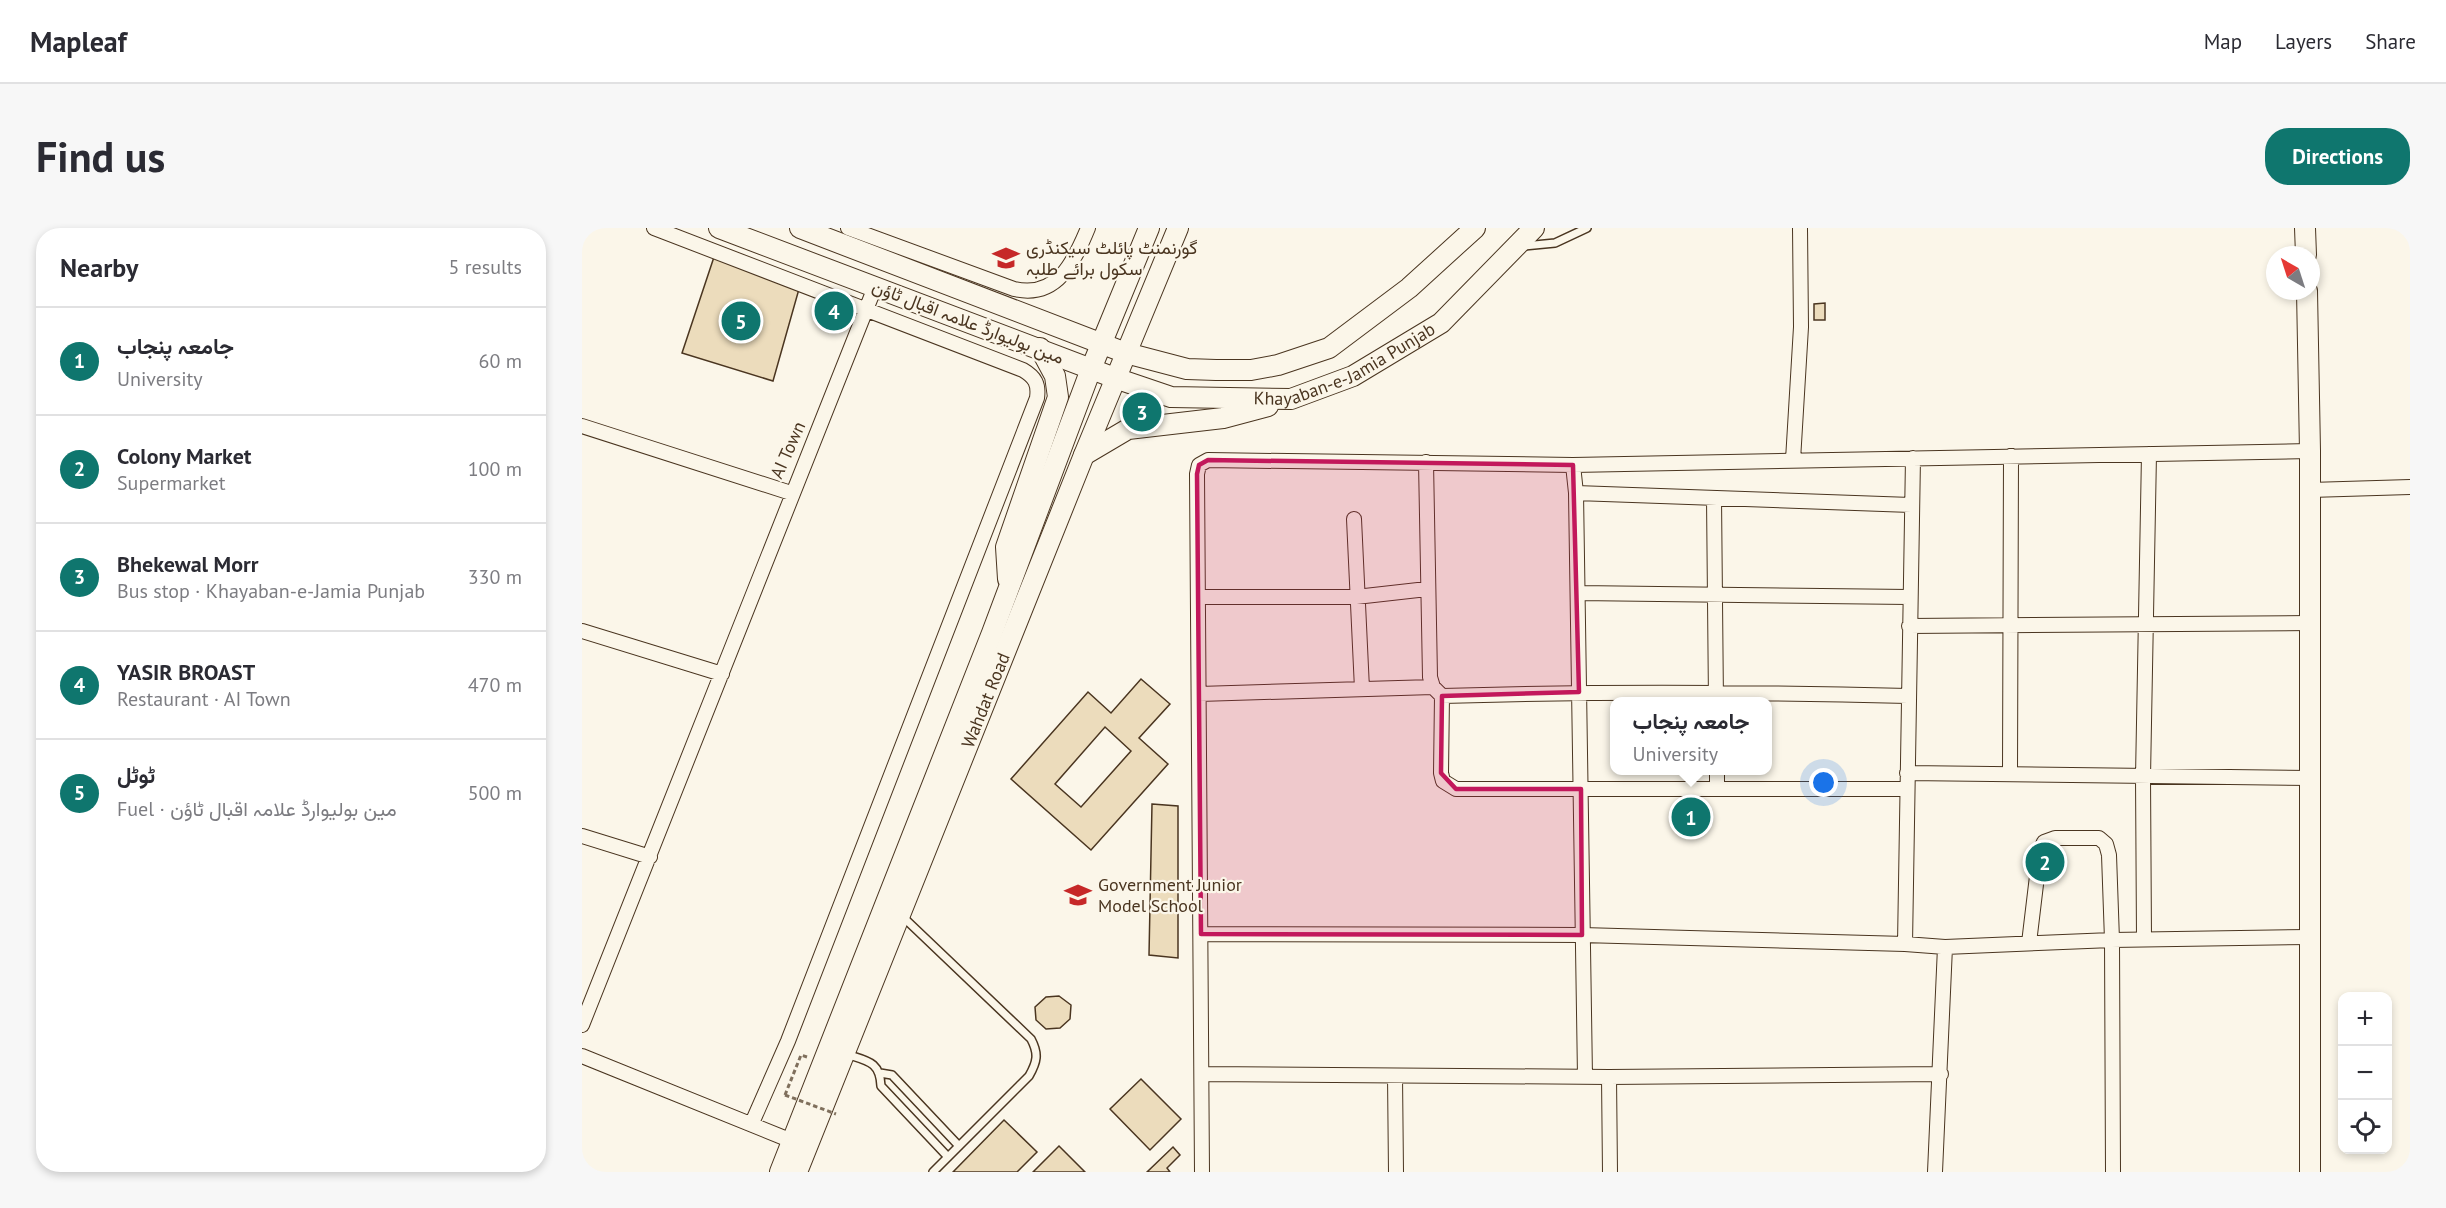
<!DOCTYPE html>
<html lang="en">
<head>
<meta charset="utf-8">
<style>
	:root { --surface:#fff; --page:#f7f7f7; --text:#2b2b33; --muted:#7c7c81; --line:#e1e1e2; --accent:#0f766e }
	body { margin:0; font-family:"PT Sans",Vazirmatn,sans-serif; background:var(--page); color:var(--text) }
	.controls { position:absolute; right:18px; bottom:18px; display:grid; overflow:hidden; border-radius:12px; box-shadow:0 3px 9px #0003 }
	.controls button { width:54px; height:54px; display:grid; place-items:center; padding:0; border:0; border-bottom:2px solid var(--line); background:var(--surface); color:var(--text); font:30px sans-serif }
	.compass { position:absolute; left:1684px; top:18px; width:54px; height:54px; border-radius:50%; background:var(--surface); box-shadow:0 3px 9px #0003; rotate:321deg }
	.you { position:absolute; left:1242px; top:555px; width:21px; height:21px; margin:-15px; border:4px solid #fff; border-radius:50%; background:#1a73e8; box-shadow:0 0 0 9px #1a73e833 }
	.badge { display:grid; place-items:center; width:39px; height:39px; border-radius:50%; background:var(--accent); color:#fff; font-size:20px; font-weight:700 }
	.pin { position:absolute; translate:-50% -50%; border:3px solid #fff; box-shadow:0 2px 6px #0006 }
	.popup { position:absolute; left:1028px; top:469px; width:162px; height:78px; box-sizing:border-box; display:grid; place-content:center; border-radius:12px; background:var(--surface); filter:drop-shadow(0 2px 4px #0005); font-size:20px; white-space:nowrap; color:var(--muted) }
	.popup b { font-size:22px; color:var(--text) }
	.popup::after { content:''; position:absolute; left:50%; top:100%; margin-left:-12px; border:12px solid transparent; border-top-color:var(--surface) }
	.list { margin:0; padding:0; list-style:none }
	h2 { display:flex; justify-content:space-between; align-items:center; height:78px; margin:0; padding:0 24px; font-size:26px }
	h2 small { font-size:20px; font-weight:400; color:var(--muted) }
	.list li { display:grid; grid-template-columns:39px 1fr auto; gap:18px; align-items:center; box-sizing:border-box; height:108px; padding:0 24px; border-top:2px solid var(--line) }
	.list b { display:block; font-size:22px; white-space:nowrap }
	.list p { margin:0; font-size:20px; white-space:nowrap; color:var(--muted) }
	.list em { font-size:20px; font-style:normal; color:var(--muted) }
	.icon { flex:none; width:33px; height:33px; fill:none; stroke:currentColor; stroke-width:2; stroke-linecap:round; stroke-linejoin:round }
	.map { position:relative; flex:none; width:1828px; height:944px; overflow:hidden; border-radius:24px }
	header { display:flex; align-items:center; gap:36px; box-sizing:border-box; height:84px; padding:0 30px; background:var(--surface); border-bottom:2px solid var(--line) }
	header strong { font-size:28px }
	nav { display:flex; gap:33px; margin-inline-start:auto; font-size:21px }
	.intro { display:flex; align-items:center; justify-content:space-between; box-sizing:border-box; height:144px; padding:0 36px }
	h1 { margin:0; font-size:42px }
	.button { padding:15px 27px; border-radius:24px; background:var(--accent); color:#fff; font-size:21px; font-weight:700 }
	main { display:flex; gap:36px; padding:0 36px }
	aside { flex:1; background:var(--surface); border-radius:24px; box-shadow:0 3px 9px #0003 }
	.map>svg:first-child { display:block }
</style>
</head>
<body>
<header>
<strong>Mapleaf</strong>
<nav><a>Map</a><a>Layers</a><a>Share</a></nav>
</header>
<div class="intro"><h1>Find us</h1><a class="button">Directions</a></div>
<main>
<aside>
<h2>Nearby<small>5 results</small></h2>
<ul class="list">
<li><span class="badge">1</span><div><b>جامعہ پنجاب</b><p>University</p></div><em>60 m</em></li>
<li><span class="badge">2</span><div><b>Colony Market</b><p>Supermarket</p></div><em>100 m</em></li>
<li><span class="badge">3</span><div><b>Bhekewal Morr</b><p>Bus stop · Khayaban-e-Jamia Punjab</p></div><em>330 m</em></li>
<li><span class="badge">4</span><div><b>YASIR BROAST</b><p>Restaurant · AI Town</p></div><em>470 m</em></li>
<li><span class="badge">5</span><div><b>ٹوٹل</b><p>Fuel · مین بولیوارڈ علامہ اقبال ٹاؤن</p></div><em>500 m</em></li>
</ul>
</aside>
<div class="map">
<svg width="1828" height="944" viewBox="0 0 1828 944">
	<rect width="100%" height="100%" fill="#fbf6e9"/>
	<path fill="#ecdcbc" stroke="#4a3520" stroke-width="1.5" fill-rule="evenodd" d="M132,29L217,61L191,153L100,125Z
		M1243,75V92H1232V76Z
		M559,451L588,476L557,510L586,536L509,622L429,551L506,464L529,485ZM523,499L549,523L499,579L473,556Z
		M570,576L596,578V730L567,727Z
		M477,768L489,777L488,791L478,800L464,801L454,792L453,779L464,769Z
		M559,851L599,891L568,922L528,881Z
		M422,892L455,924L435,944H371Z
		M477,918L503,944H451Z
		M591,919L598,927L585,940L588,944H565Z"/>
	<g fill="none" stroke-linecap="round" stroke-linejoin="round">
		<defs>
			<path id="lane" d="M942,18L973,15L1005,0
				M320,688L449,811C457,826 455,834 447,848L351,944
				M264,826C285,833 298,833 299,858L366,929
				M298,845L310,847L377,918"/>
			<path id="street" d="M72,0L441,142C453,149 457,156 455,170L206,813L170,895
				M266,0L432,61C475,71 492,34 506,0
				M0,198L209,265
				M1211,232L1219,99L1218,0
				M844,234L848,449L851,459L860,468C1016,463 1171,464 1326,468
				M991,237L994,265L1003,849
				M1728,262L1828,259
				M994,265L1329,277
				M1132,270L1134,474
				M772,291L780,461
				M996,365L1327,369
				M616,369H774L845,361
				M1327,398L1728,395
				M0,403L140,446
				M617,466L851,459
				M860,468L859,545L861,553L874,561H1325
				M1135,542V561
				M1325,545L1728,550
				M1428,545L1429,228
				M0,608L68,629
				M619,706L1000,707L1323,716L1363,719L1353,944
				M1562,711L1561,549L1567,226
				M1447,715L1458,623L1462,614L1473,610H1517L1524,616L1527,627L1530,712L1531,944
				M1323,716L1331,230
				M1363,719L1530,712L1728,709
				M0,797L293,59
				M0,828L210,913
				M621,846L1027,849L1359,846
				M813,848L814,944
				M1027,849L1028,944
				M620,944L615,246L617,237L626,232L991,237L1728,223"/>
			<g id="secondary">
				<path id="s1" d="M137,0L533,150L589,169L709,171L771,148L859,95L952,0"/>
				<path d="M218,0L544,125L605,141L634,142H669L696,137L747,120L827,60L893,0"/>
				<path d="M1723,0L1724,27"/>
				<path d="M1725,63L1728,223V944"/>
				<path d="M502,227L546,201L641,190L686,178"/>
				<path d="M426,351L424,319L476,169L473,148L458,120"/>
				<path d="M198,944L410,405L509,141L567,0"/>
				<path id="s2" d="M215,944L502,227L596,0"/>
			</g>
		</defs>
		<use href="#lane" stroke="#4a3520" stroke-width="10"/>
		<use href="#street" stroke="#4a3520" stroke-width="16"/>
		<use href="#secondary" stroke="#4a3520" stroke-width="22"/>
		<path stroke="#7f6f5c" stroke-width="3" stroke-dasharray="4.5 3" stroke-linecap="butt" d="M203,867L219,827L225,829"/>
		<use href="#lane" stroke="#fbf6e9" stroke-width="7"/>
		<use href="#street" stroke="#fbf6e9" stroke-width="14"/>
		<use href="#secondary" stroke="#fbf6e9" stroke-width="20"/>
		<path stroke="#7f6f5c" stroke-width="3" stroke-dasharray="4.5 3" stroke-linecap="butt" d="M203,867L254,886"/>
	</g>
	<path fill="#c2185b" fill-opacity="0.2" stroke="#c2185b" stroke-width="4.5" stroke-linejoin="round" d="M626,232L991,237L997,464L860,468L859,545L874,561H999L1000,707L619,706L615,246L617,237Z"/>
	<defs>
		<symbol id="school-bare" viewBox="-9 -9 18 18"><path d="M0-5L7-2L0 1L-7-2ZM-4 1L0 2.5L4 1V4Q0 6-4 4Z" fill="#c62828" stroke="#fbf6e9" stroke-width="2.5" paint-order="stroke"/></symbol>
	</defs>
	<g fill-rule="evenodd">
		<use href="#school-bare" x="405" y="11" width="38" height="38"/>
		<use href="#school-bare" x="477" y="648" width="38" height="38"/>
	</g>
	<g text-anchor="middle" stroke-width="4.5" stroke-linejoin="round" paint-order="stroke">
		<g font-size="18" fill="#4a3520" stroke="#fbf6e9" text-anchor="start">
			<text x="444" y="26">گورنمنٹ پائلٹ سیکنڈری<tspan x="444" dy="21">سکول برائے طلبہ</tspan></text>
			<text x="516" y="663">Government Junior<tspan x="516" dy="21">Model School</tspan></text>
		</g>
		<g font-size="18" fill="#4a3520" stroke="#fbf6e9">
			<text transform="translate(386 94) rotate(21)" y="6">مین بولیوارڈ علامہ اقبال ٹاؤن</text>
			<text dy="6" stroke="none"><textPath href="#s1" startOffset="664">Khayaban-e-Jamia Punjab</textPath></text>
			<text transform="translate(206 222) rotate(-66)" y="6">AI Town</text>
			<text dy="6" stroke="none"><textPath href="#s2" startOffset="508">Wahdat Road</textPath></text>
		</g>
	</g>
</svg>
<div class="controls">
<button>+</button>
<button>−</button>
<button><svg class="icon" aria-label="locate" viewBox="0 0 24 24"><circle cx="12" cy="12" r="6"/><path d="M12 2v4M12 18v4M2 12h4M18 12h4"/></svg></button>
</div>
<svg class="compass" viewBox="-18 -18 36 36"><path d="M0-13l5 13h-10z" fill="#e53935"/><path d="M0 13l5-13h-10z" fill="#7c7c81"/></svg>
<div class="you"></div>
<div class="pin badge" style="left:1109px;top:589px">1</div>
<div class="popup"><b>جامعہ پنجاب</b>University</div>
<div class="pin badge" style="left:1463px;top:634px">2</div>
<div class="pin badge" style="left:560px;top:184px">3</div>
<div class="pin badge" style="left:252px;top:83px">4</div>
<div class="pin badge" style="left:159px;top:93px">5</div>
</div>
</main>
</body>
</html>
